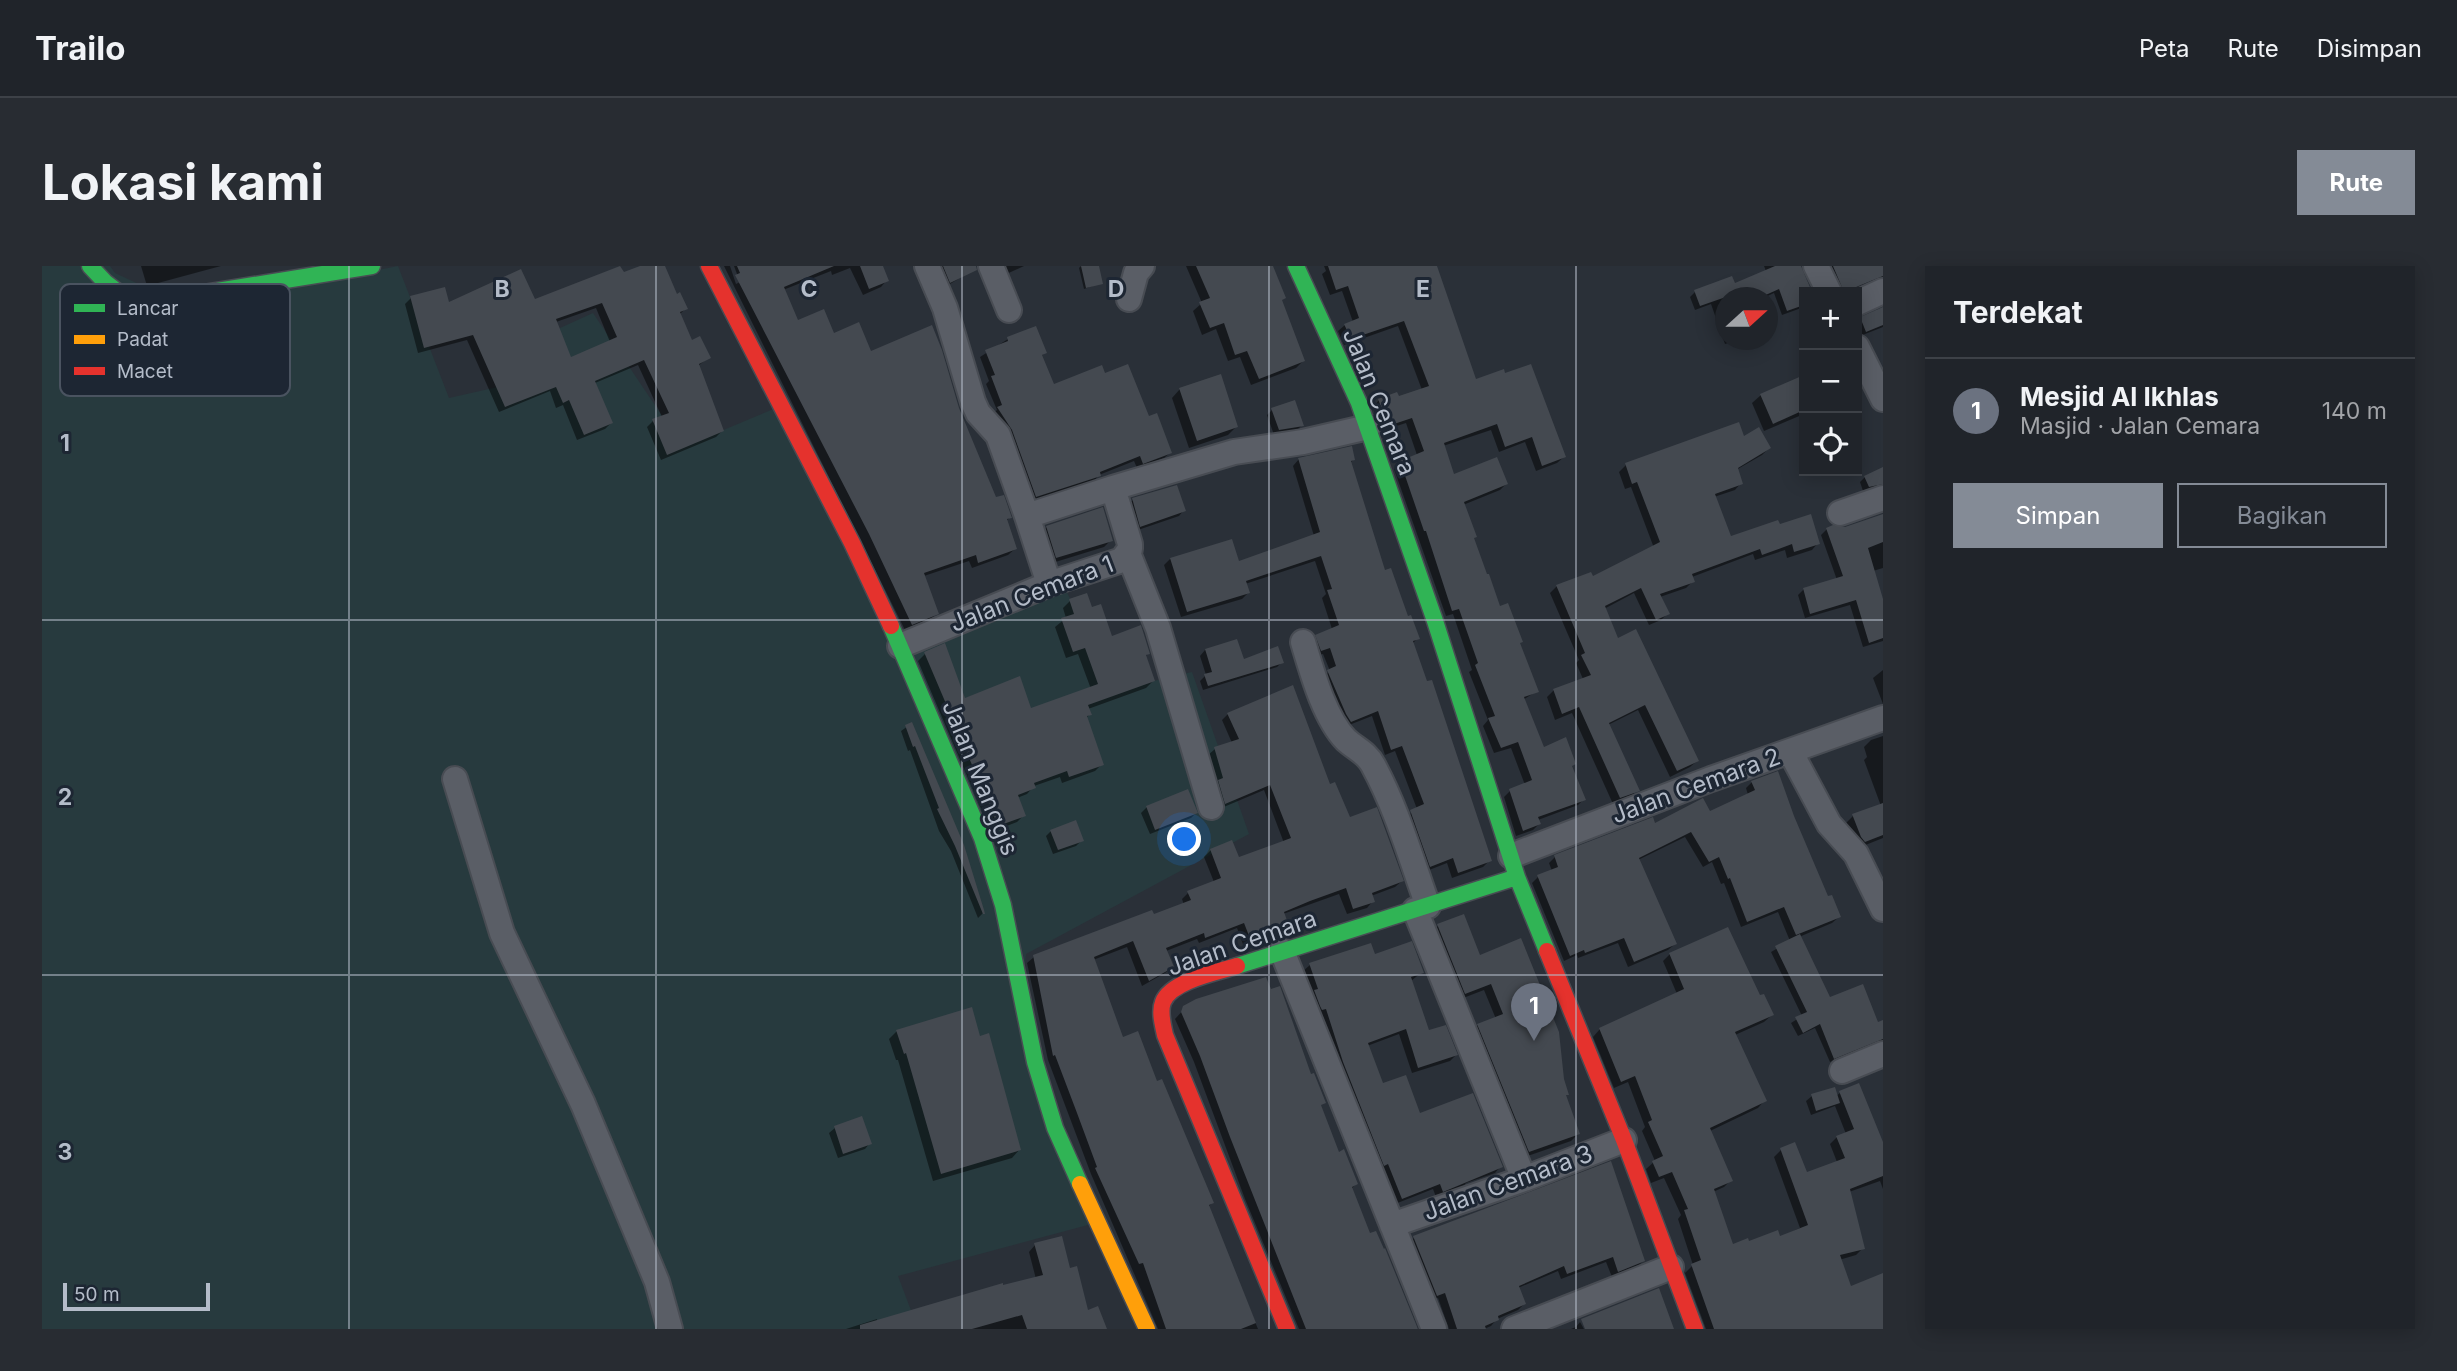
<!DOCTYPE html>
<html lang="id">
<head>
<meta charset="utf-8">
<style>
	:root { --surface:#20242a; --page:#282c32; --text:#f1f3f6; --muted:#a2a4a8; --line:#3d4147; --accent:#848b96 }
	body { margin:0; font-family:Inter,sans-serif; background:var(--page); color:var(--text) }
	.controls { position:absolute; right:21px; top:21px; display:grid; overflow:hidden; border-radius:0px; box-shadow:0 4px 18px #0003 }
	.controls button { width:63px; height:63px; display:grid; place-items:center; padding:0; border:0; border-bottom:2px solid var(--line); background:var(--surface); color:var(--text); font:35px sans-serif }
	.compass { position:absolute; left:1673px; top:21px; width:63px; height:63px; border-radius:50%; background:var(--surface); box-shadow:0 4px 18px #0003; rotate:69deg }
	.scale { position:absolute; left:21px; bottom:18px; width:147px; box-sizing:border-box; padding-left:7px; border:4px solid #b4bcc9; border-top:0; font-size:19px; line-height:24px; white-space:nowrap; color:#b4bcc9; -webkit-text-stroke:5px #1d2633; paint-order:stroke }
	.you { position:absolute; left:1143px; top:574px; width:24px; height:24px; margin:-18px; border:5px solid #fff; border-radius:50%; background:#1a73e8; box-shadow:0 0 0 10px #1a73e833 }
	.badge { display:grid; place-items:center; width:46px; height:46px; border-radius:50%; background:var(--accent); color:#fff; font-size:23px; font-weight:700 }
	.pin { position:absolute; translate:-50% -58px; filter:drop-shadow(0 2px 4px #0008) }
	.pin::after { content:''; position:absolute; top:37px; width:24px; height:21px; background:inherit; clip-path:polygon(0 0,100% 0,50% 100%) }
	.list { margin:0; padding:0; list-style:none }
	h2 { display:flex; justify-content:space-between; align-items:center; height:91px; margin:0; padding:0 28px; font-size:30px }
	h2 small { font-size:23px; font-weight:400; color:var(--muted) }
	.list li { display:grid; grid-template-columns:46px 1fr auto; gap:21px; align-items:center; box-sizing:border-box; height:105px; padding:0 28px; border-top:2px solid var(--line) }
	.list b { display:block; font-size:26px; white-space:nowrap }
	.list p { margin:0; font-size:23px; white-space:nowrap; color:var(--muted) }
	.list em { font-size:23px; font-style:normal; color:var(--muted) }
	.actions { display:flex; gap:14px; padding:21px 28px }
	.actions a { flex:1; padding:16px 0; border:2px solid var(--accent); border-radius:0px; text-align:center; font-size:24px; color:var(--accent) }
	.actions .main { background:var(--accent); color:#fff }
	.icon { flex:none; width:38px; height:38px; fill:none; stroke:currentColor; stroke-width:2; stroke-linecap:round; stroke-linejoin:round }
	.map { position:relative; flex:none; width:1841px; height:1063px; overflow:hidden; border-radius:0px }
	header { display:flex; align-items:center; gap:42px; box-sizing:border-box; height:98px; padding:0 35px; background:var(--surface); border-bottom:2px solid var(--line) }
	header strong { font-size:33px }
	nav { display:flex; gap:38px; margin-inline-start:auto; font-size:24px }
	.intro { display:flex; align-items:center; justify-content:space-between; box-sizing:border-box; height:168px; padding:0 42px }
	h1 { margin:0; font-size:49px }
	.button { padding:18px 32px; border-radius:0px; background:var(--accent); color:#fff; font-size:24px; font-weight:700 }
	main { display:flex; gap:42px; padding:0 42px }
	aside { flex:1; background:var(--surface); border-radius:0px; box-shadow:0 4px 18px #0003 }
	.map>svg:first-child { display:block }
</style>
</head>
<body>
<header>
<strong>Trailo</strong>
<nav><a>Peta</a><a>Rute</a><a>Disimpan</a></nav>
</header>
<div class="intro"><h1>Lokasi kami</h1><a class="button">Rute</a></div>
<main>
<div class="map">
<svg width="1841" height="1063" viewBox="0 0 1841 1063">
	<rect width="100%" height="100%" fill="#2a3038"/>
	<path fill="#273a3e" d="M0,0H68L73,7L148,42L356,0L407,132L496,112L505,68L551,47L641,181L734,142L857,375L1013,303L1059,393L1099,418L1150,406L1207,568L984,688L979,739L1057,956L856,1010L876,1063H0Z"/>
	<path fill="#0007" fill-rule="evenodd" d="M99,0H179L105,20Z
		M603,0H621L634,30L644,42L637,49L649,77L667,91L656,100L680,165L674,171L619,194L605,161L611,155L620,151L596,99L553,117L569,157L563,163L535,174L521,139L514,142L508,125L457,146L425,74L376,87L363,38L369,32L406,39L492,35ZM554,42L568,76L529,93L514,56Z
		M682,0H688L694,18L698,16L692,0H839L845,14L839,21L821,29L808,2L790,9L789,5L741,24L755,56L791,69L828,87L916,143L953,234L968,251L963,256L973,283L966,289L930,302L927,295L882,310L895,347L888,354L863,364Z
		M893,0H923L926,7L903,21Z
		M956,0H982L960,10Z
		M1039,0H1055L1059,17L1042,23L1037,2Z
		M1144,0H1220L1238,35L1261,95L1254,102L1209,119L1198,91L1186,95L1174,63L1160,69L1151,45L1160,37Z
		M1282,0H1392L1433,115L1522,191L1515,197L1494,205L1483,176L1457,186L1449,164L1401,180L1410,211L1464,218L1458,224L1421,239L1430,273L1457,342L1476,378L1495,425L1481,434L1501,484L1528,501L1542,533L1536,539L1496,554L1497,558L1491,564L1474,570L1462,531L1468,525L1483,519L1469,482L1452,487L1441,460L1446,454L1427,406L1430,404L1411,348L1404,350L1352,203L1359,197L1375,189L1364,157L1339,165L1331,141L1337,134L1356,132L1380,124L1356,60L1302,79L1296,65L1303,59L1311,56L1300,25L1288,29L1280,8L1284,5Z
		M1722,0H1759V7L1769,26H1762V41L1740,49L1732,27L1721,32H1684V74H1695L1683,78L1669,38L1653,44L1648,31L1653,26L1692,19L1724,5Z
		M1784,0H1840L1841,13L1829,15L1803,26H1796Z
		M1841,43V61L1818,70L1815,57Z
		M966,73L1003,87L999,90L1011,120L1062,109L1106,152L1128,187L1122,192L1095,202L1092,195L1057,209L1052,215L988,236L950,148L955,144L944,118L947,115L938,91Z
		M1762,111V148L1722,165L1710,137L1719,129Z
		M1138,123L1194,161L1186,169L1147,182L1130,132Z
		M1230,144L1260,159L1255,164L1232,169L1225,149Z
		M1815,155L1819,168L1815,173Z
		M1701,173L1727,182L1720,189L1694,204L1699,217L1693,224L1672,231L1688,273L1737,260L1776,277L1770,284L1745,292L1743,284L1713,294L1711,288L1650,311L1651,315L1644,322L1618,331L1626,347L1619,354L1607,359L1592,327L1562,343L1575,374L1655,495L1648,501L1628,511L1596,444L1566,459L1595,524L1589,531L1571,538L1530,447L1513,454L1505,431L1512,424L1541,413L1534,397L1537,394L1508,327L1515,320L1550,313L1612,282L1589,221L1583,223L1577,206L1584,199Z
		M1257,193L1311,194L1308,197L1342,306L1376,372L1370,378L1448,594L1441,601L1410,612L1405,597L1382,606L1362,552L1375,543L1353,485L1343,489L1330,450L1302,461L1280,412L1288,405L1281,388L1273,390L1268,376L1274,370L1290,363L1280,332L1284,328L1273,295L1203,318L1206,327L1200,333L1139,351L1122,299L1128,293L1196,297L1272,270L1251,200Z
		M1841,203V220L1821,225L1818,216L1823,211Z
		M1091,234L1142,244L1137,250L1093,265L1085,239Z
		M1841,249V302L1831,305L1841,339V375L1821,381L1808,339L1763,352L1756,329L1762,323L1795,314L1779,269L1785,263H1803Z
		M1005,261L1069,274L1062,281L1007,298L998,268Z
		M1028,335L1049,343L1069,372L1106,387L1103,391L1111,415L1104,422L1046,443L1048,448L1044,452L1060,498L1053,505L1020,517L1018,511L992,520L985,528L975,532L982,549L975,556L949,566L876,395L883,388L902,380L922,434L988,444L1049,423L1036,388L1024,392L1013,361L1024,352L1021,342Z
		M1163,384L1201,396H1240L1235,401L1161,424L1158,415L1164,409L1158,390Z
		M1841,404V438L1831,412Z
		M1186,448L1287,520L1307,553L1360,615L1353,621L1329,630L1331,635L1325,642L1305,648L1297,628L1241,648L1246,662L1240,669L1202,681L1195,662L1157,677L1155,673L1124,685L1130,701L1123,707L1100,720L1085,681L1051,694L1080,773L1114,818L1170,937L1166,941L1216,1063H1116L1049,908L1006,794L985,697L992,691L1142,639L1140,633L1146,627L1172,616L1162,591L1169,584L1195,593L1242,577L1222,524L1177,543L1171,522L1175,517L1166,489L1173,483L1190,477L1180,454Z
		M869,458L941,647L936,652L909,585L897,565L868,484L866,485L859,465Z
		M1841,470V572L1816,582L1804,557L1811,550L1839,540L1822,494L1825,491L1822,481L1829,474Z
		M1710,516L1751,551L1785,633L1797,651L1790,657L1757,671L1787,733L1835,758L1841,756V779L1830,778L1788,796L1773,762L1756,770L1749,757L1760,750L1729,686L1748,675L1736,646L1699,661L1682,617L1679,618L1670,596L1661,601L1643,571L1596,594L1633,678L1626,684L1586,701L1576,677L1536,692L1535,689L1522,695L1490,617L1496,611L1510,605L1507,597L1513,591L1613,559L1667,547L1706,529L1704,522Z
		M1105,541L1154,547L1149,552L1108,568L1099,547Z
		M1009,565L1040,574L1034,580L1011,588L1004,570Z
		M1396,660L1437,691L1523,830L1536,868L1529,875L1480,892L1429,766L1436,759L1454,753L1442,724L1416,734L1389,667Z
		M1628,688L1717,732L1730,749L1722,756L1693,769L1723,834L1716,842L1668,865L1689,914L1682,921L1671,926L1690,981L1737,972L1758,962L1732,891L1739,884L1764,908L1795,896L1788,878L1795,871L1804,868L1793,840L1769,849L1764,835L1770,830H1794L1798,827L1841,879V923L1838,915L1807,926L1821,982L1814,989L1797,994L1808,1022L1841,1009V1063H1664L1643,1007L1651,999L1636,953L1639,949L1622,912L1609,917L1604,903L1613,895L1600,865L1603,861L1586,816L1572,822L1551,771L1558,763L1635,728L1621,695Z
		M1332,690L1380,706L1369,715L1386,767L1414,789L1408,795L1370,807L1357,768L1325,780L1340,820L1377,849L1459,900L1453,907L1424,917L1420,922L1394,931L1391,923L1353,938L1261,705L1268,699Z
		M1237,722L1296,888L1314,918L1309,923L1327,970L1376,1063H1257L1203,933L1152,796L1133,753L1143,742Z
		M855,765L977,884L970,892L891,915L856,794H854L847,773Z
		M793,862L828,877L823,883L796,892L787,867Z
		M1568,897L1601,995L1595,1001L1570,1011L1564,996L1519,1013L1516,1005L1476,1022L1482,1038L1476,1044L1455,1053L1449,1060L1442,1063H1407L1396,1032L1388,1035L1365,978L1372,972Z
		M993,979L1027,1004L1045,1046L1063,1063H804L835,1053V1055L994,1013L987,986Z
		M1538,1056L1542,1063H1529L1534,1061Z"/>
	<path fill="#444950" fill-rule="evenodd" d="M578,0L582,6L598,0H623L635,28L638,26L646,43L638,46L650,74L658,70L669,92L657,98L682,165L625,189L610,153L627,147L602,94L553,115L571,157L542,169L527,134L521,137L514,121L463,141L431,69L382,82L368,30L403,21L407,36L479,3L493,33ZM560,37L575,71L529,91L514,53Z
		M695,0H792L742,21L756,54L782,43L792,67L817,56L829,85L890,59L900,84L917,142L954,231L962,229L970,252L965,253L975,283L936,297L934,289L882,307L897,348L870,359L827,268L693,9L698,7Z
		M818,0H841L847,15L827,23Z
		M901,0H934L935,4L908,17Z
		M1039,0H1057L1061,18L1044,22Z
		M1154,0H1231L1244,32L1240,34L1263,95L1217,113L1205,85L1193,89L1182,57L1168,62L1157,36L1168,32Z
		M1286,0H1395L1434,113L1462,103L1463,107L1489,98L1524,191L1500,200L1490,171L1463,181L1455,158L1402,177L1412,208L1455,191L1466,218L1422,236L1435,271L1432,272L1445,308H1447L1458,340L1466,337L1481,376L1478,377L1497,426L1482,431L1502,481L1524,471L1534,498L1530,500L1544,534L1496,551L1499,558L1481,565L1467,523L1490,514L1476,476L1459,482L1446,452L1453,450L1433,399L1436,397L1417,343L1410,345L1384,265H1382L1358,195L1382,185L1370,152L1346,160L1336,133L1355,126L1357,130L1387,120L1362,55L1309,73L1302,58L1317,52L1306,20L1294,24Z
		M1733,0H1759L1770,26H1762V39L1745,45L1737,23L1717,32H1681L1658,40L1652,24L1690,10L1693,17Z
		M1791,0H1841V10L1802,26Z
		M1841,41V59L1824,66L1818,51Z
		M994,60L1005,87L1000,89L1012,118L1060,99L1063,107L1086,98L1107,150L1115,147L1130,187L1101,198L1098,190L1058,206L1059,210L994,231L970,164L955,141L960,139L949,110L953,109L943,84L966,75L965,71Z
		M1179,108L1196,161L1155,175L1137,122Z
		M1762,109V144L1731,158L1718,128Z
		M1253,134L1262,160L1237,164L1229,142Z
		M1697,156L1702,170L1717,161L1729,182L1696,202L1701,218L1673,228L1689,270L1736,254L1738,258L1769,248L1778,278L1752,286L1750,278L1720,289L1718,283L1650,308L1653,316L1618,328L1628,348L1614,354L1599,322L1563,340L1576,372L1594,363L1657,495L1635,505L1603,439L1567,457L1598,525L1578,532L1537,441L1520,448L1511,423L1549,409L1539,389L1543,387L1514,319L1549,306L1551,310L1618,276L1595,216L1590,218L1583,197Z
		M1310,180L1313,194L1309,195L1343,304L1349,302L1366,350L1369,349L1378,373L1371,375L1385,415L1390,414L1450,595L1416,607L1411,592L1388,601L1368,544L1382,538L1360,480L1349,484L1336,445L1309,456L1304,448L1285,404L1294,400L1288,382L1279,385L1273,369L1297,359L1285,324L1290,323L1279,290L1204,315L1208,327L1145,346L1128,292L1190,273L1197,295L1278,266L1256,192Z
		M1841,201V218L1827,221L1822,210Z
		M1135,219L1144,245L1098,261L1090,232Z
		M1061,241L1071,275L1014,292L1004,260Z
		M1841,248V276L1826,282L1841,333V372L1827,377L1814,334L1768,348L1761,322L1801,310L1784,262L1791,259L1803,261Z
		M1045,327L1050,341L1059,338L1070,370L1099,359L1108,388L1104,389L1113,415L1046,439L1050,449L1045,450L1062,499L1027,511L1025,505L992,517L994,522L976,529L984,550L956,560L882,386L903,377L923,432L978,410L989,442L1056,418L1043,382L1031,386L1019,352L1032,348L1027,333Z
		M1195,373L1202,393L1236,380L1242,397L1166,420L1162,408L1170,406L1163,383Z
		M1251,419L1288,518L1293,516L1308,551L1335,541L1362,615L1330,627L1333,636L1311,643L1304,622L1268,635L1242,646L1248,663L1209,675L1202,657L1163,672L1162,667L1124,682L1132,701L1107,715L1091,675L1052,691L1081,771L1096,765L1115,815L1120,813L1172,937L1167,939L1214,1057L1199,1063H1124L1101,997L1097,998L1053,902L1055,901L1035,847L1013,789L1011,790L991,689L1110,644L1112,648L1149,634L1145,625L1179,612L1168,583L1190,574L1197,591L1249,572L1228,519L1183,538L1176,514L1181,512L1172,481L1197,473L1185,447Z
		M870,456L922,579L942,644L943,648H941L913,580L895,543L897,542L873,480L871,481L863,459Z
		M1736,505L1752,550L1786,630L1790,629L1799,651L1754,669L1742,641L1705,656L1688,612L1686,613L1677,591L1667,596L1649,566L1597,592L1635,678L1592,696L1582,672L1543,687L1542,684L1528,690L1495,609L1516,601L1512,589L1611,551L1613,557L1661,532L1668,545L1713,524L1709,515Z
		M1146,523L1156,547L1113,564L1104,540Z
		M1841,537V569L1823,576L1819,571L1810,548Z
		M1034,554L1042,575L1016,584L1008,564Z
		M1422,648L1438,689L1479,672L1517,766L1522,813L1527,829H1524L1538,868L1487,886L1435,758L1461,748L1449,718L1423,728L1395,658Z
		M1686,661L1718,729L1722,728L1732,749L1693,766L1725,835L1668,862L1691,915L1672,923L1691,978L1706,972L1707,975L1736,964L1738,970L1766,959L1738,882L1753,876L1765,906L1803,892L1794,870L1812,863L1797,825L1817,817L1841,876V910L1808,923L1823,983L1798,989L1809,1020L1841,1007V1063H1672L1649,998L1659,994L1642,944L1646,943L1630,906L1617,911L1610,895L1621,890L1606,856L1610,854L1593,810L1579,816L1557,762L1642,723L1627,687Z
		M1758,668L1788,731L1821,718L1836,756L1841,754V773L1792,793L1778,758L1761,767L1753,751L1765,746L1733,680Z
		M1370,675L1382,707L1369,711L1387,764L1404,759L1416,789L1376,802L1364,763L1326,777L1341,817L1364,809L1378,847L1431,827L1461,901L1401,926L1398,918L1360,933L1346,898L1342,900L1301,796L1284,743L1280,744L1278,740L1272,724L1276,723L1267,697L1329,677L1333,688Z
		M1224,711L1229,723L1238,720L1269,808L1272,807L1284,837L1279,839L1297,886L1302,883L1316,918L1310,921L1328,967L1334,965L1342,983L1343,982L1376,1063H1264L1188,871L1158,790L1139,746L1141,740L1154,733Z
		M930,741L938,770L947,767L979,884L899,908L864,787L862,788L854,764Z
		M1793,821L1798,837L1774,845L1769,828Z
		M820,850L830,878L801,888L792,860Z
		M1569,895L1603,995L1576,1006L1571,991L1525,1008L1522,1000L1477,1020L1484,1038L1456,1050L1457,1054L1443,1060L1444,1063H1415L1403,1027L1395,1030L1371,970Z
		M1020,970L1028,1002L1035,1000L1046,1044L1056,1040L1065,1063H985L980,1049L930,1063H818V1059L961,1017V1019L1001,1009L992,977Z
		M1617,1022L1632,1063H1543L1539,1053Z"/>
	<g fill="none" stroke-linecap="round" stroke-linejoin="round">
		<defs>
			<path id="street" d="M885,0L903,42L931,136L936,147L956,169L985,250L1071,222
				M949,0L967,44
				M1774,0L1787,26
				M1087,33L1094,7L1100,0
				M1815,37L1841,25
				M1815,81L1841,133
				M1798,247L1841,232
				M985,250L1007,318
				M1086,287L1116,362L1169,541
				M1261,376C1270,406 1282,451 1304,474C1314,483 1325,487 1331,499C1355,543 1369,593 1386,640
				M858,380L1007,318L1080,294L1088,283V278L1071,222L1192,186L1261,176L1326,161
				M1748,485L1787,558L1814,588L1841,643
				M413,513L460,667L541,838L615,1016L628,1063
				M1469,590L1669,513L1841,452
				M1373,644L1482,913
				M1240,685L1392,1063
				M1800,805L1841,788
				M1350,959L1482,913L1582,874
				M1472,1063L1629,1001"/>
			<path id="fast" d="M48,0L63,16L76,26L113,35L330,0
				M1254,0L1317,137L1393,355L1475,611L1505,685
				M849,360L940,572L961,639L993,796L1013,862L1038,918
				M1195,700L1475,611"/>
			<path id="slow" d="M1038,918L1105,1063"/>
			<path id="jam" d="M667,0L810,277L849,360
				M1505,685L1582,874L1653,1063
				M1195,700C1175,706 1129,715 1121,736C1117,746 1121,759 1123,769L1245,1063"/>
		</defs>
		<use href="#street" stroke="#484c53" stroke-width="28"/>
		<use href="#fast" stroke="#484c53" stroke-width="19"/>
		<use href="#slow" stroke="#484c53" stroke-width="19"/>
		<use href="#jam" stroke="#484c53" stroke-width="19"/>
		<use href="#street" stroke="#5a5e66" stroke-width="24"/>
		<use href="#fast" stroke="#30b455" stroke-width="16"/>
		<use href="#slow" stroke="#ff9f0a" stroke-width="16"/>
		<use href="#jam" stroke="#e5322d" stroke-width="16"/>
	</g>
	<path fill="none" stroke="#b4bcc9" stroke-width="2" stroke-opacity="0.55" d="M307,0V1063M614,0V1063M920,0V1063M1227,0V1063M1534,0V1063M0,354H1841M0,709H1841"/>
	<g text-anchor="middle" stroke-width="6" stroke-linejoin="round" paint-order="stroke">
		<g font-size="24" fill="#b4bcc9" stroke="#1d2633">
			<text transform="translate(1337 136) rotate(68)" y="8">Jalan Cemara</text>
			<text transform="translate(990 328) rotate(-21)" y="8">Jalan Cemara 1</text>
			<text transform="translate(938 512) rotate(68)" y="8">Jalan Manggis</text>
			<text transform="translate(1654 520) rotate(-20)" y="8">Jalan Cemara 2</text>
			<text transform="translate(1200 677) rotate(-19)" y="8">Jalan Cemara</text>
			<text transform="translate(1466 917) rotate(-20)" y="8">Jalan Cemara 3</text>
		</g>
	</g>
	<rect x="18" y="18" width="230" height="112" rx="10" fill="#1d2633" stroke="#4a5360" stroke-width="2"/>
	<rect x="32" y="38" width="31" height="8" fill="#30b455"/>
	<rect x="32" y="69" width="31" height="9" fill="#ff9f0a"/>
	<rect x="32" y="101" width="31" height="8" fill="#e5322d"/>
	<g font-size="19" fill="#b4bcc9">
		<text x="75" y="49">Lancar</text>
		<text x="75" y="80">Padat</text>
		<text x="75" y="112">Macet</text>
	</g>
	<g font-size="23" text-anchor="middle" font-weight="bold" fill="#b4bcc9" stroke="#1d2633" stroke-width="6" stroke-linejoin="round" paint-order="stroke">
		<text x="460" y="31">B</text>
		<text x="767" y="31">C</text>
		<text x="1074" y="31">D</text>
		<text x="1381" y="31">E</text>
		<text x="23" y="185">1</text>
		<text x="23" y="539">2</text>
		<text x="23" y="894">3</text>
	</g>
</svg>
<div class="controls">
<button>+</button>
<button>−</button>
<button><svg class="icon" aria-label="locate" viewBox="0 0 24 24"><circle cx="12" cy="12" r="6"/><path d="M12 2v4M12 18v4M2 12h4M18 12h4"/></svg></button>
</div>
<svg class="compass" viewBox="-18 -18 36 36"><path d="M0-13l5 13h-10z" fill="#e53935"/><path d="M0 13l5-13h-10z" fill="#a2a4a8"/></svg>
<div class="scale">50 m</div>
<div class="you"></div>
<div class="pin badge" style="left:1492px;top:775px;background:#6b7280">1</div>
</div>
<aside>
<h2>Terdekat<small></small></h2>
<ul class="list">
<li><span class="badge" style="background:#6b7280">1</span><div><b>Mesjid Al Ikhlas</b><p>Masjid · Jalan Cemara</p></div><em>140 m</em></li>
</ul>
<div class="actions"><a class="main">Simpan</a><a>Bagikan</a></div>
</aside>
</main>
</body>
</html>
